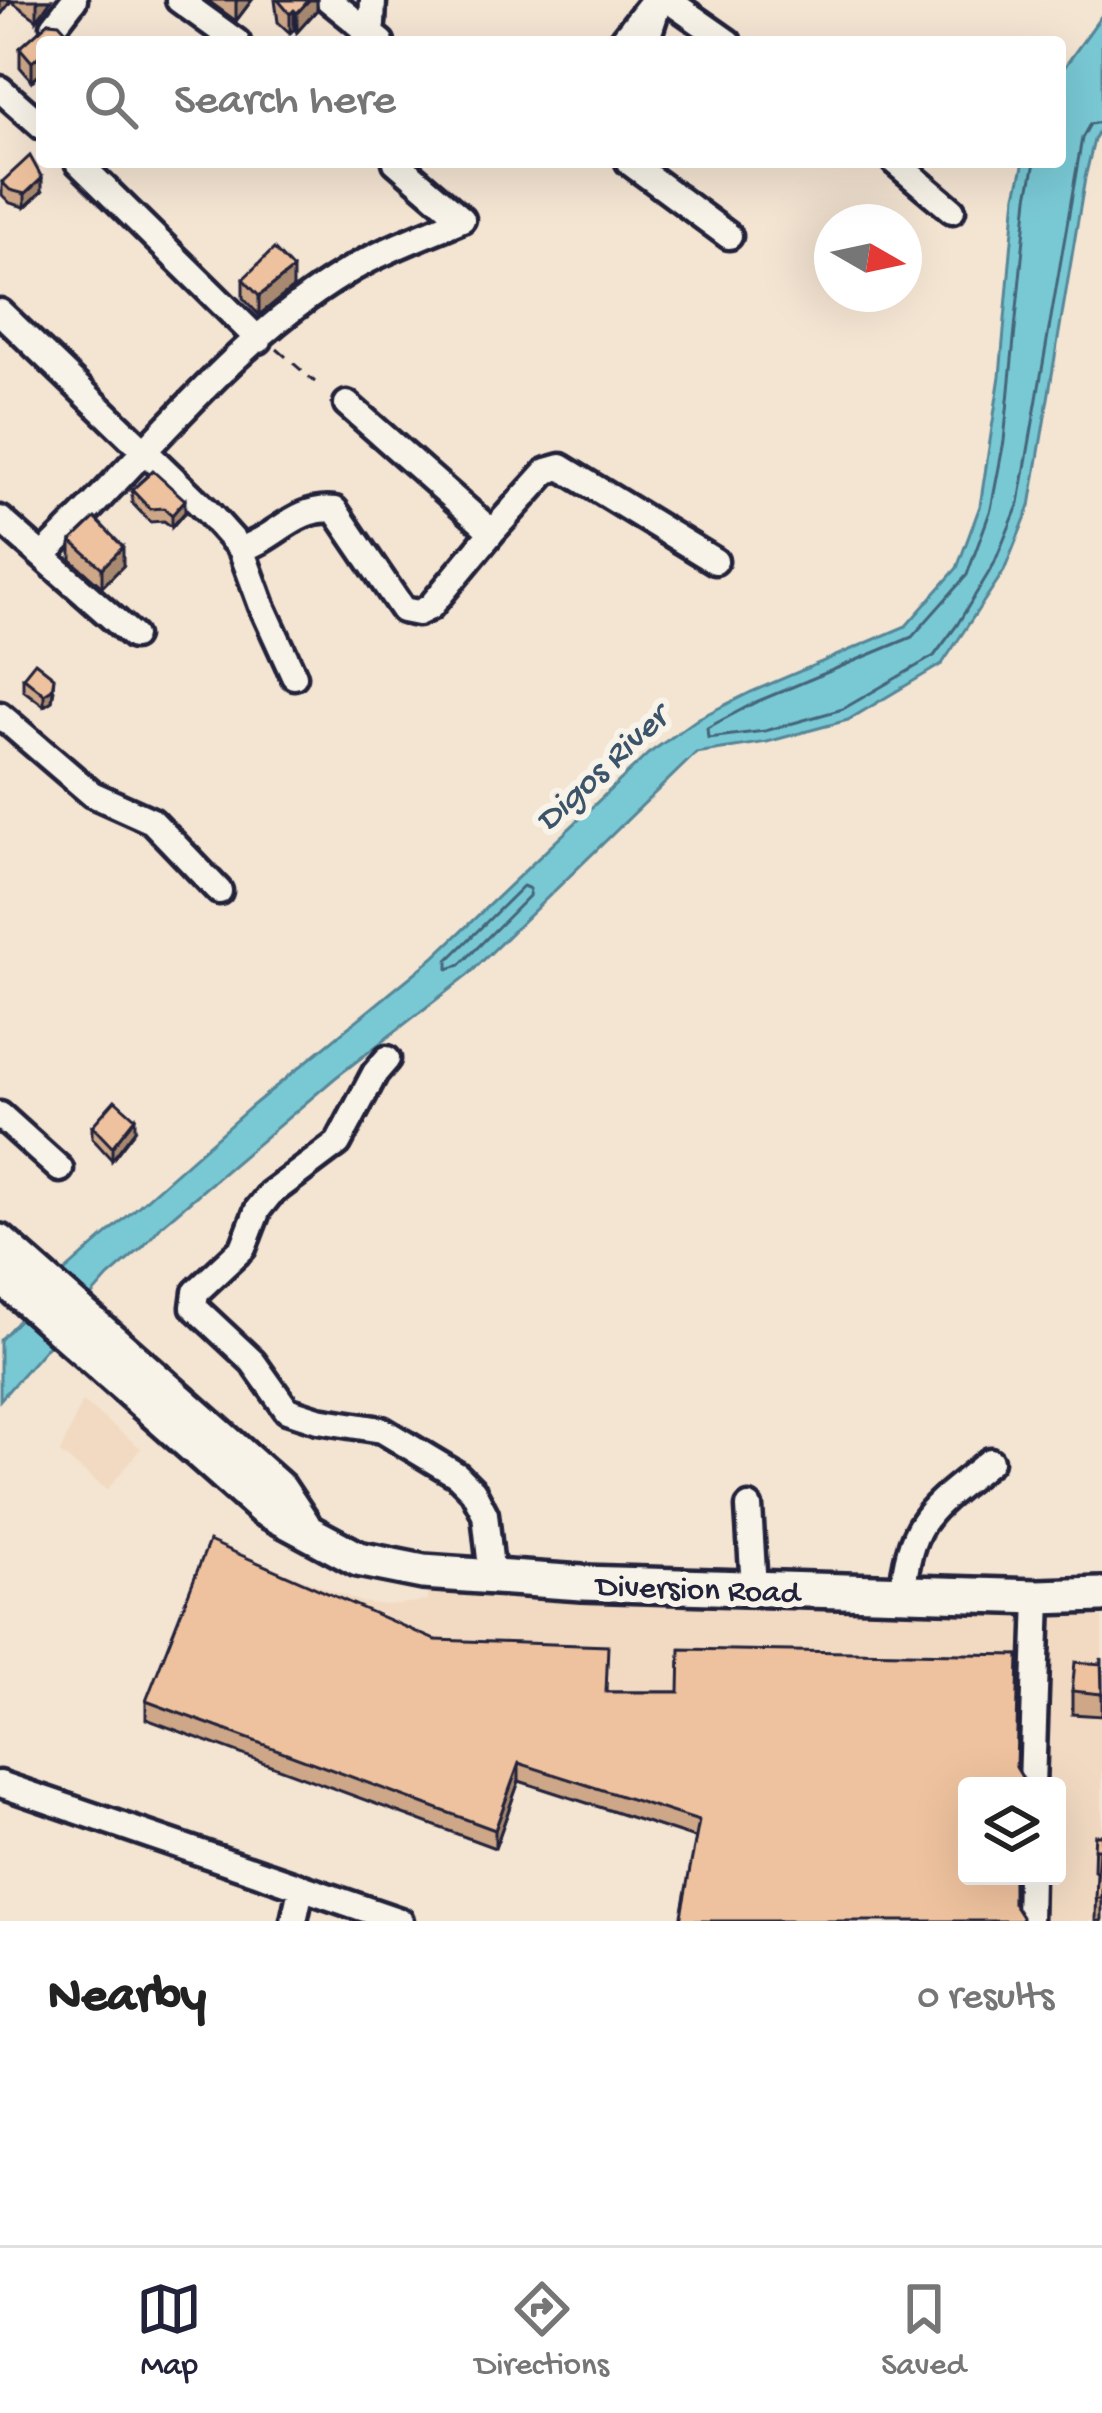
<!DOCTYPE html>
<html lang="en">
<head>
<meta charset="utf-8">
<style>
	:root { --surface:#fff; --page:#f2f2f2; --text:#222; --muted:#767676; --line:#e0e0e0; --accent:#22223b }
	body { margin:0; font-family:"Gochi Hand",sans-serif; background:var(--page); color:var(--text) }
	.controls { position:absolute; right:36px; bottom:36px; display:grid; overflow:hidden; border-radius:12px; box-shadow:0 12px 48px #0002 }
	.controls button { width:108px; height:108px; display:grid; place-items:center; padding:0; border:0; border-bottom:3px solid var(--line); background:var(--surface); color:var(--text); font:60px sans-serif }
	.compass { position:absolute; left:814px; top:204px; width:108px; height:108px; border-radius:50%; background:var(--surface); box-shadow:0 12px 48px #0002; rotate:99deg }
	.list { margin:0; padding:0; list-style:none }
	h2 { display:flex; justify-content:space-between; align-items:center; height:156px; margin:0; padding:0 48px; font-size:51px }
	h2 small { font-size:39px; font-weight:400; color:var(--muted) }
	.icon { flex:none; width:66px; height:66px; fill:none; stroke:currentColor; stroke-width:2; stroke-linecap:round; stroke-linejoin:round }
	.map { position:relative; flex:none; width:1102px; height:1921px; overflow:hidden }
	.search { position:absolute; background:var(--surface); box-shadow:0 12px 48px #0002; left:36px; right:36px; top:36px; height:132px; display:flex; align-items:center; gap:30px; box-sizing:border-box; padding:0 42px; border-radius:12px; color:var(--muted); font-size:45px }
	.sheet { height:324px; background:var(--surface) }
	nav { display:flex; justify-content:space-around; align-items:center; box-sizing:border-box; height:168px; border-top:3px solid var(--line); background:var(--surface); font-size:33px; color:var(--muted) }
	nav a { display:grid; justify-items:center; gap:6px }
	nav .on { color:var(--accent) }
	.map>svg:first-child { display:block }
</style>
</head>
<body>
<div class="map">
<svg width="1102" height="1921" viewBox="0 0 1102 1921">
	<rect width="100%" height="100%" fill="#f4e4d2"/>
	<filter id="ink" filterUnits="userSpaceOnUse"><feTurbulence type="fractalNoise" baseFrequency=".00833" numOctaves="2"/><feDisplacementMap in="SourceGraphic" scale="24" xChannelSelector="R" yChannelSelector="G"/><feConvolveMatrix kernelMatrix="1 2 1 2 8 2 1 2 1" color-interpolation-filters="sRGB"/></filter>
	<g filter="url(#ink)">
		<path fill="#f2dac2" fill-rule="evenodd" d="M82,1401L141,1448L107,1490L60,1453Z
			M215,1544L361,1602L386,1605L427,1601V1591L1102,1617V1921H683L698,1839L520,1782L495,1848L146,1719ZM967,1786H1057V1876H967Z"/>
		<path fill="#79c9d5" stroke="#568697" stroke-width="3" d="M1102,15V124L1094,140L1085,178L1030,506L1004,571L942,664L848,720L767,742L696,753L468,975L335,1078L162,1225L143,1247L108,1277L0,1400V1340L63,1273L252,1106L433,958L648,754L699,718L751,692L906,626L957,568L980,506L1000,376L1016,195L1024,162H1060V73Z"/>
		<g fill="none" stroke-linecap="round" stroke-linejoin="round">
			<path stroke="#456579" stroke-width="3" d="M1035,162L1028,197L1004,441L991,509L967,575L912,637L756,702L707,728L708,738L765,731L843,709L934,656L957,625L994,564L1019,503L1082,138L1090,124L1102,122
				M523,886L530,889L529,896L460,965L448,969V960Z"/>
			<defs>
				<path id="minor" d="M179,0L237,42
					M329,0L381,42
					M668,0L728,42
					M54,26L74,0
					M363,42L372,24L373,0
					M621,42L654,0
					M646,42L659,2
					M0,89L42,126
					M78,162L259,340
					M629,162L729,236
					M895,162L952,210
					M0,312L207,511L241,549L262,606L294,676
					M0,519L133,636
					M492,532L547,471L561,467L715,561
					M241,549C276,539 296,505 335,510L403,610L418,613L430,607L492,532L347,404
					M43,555C141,463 229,343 345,273C381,251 423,236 462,219L396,162
					M0,715L92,794L152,821L219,891
					M387,1059L375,1073L338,1143L270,1194L258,1209L243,1248L196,1292L194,1307L253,1362L287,1410L318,1420L382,1430L457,1475L473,1491L485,1514L492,1577
					M0,1115L60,1169
					M749,1507L754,1588
					M903,1592C909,1516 935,1507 990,1461
					M0,1784L400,1921
					M1032,1786L1038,1597
					M294,1921L301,1889
					M1029,1921L1030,1876"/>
				<path id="highway" d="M0,1242L279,1489L303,1525
					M0,1275L263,1508L358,1559L423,1572L582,1583L1038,1597L1102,1595"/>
			</defs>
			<use href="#minor" stroke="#22223b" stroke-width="33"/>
			<use href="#highway" stroke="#22223b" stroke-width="42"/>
			<path stroke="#22223b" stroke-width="3" stroke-dasharray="12 9" stroke-linecap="butt" d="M277,349L315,382"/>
			<use href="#minor" stroke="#f7f3e8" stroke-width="24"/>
			<use href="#highway" stroke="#f7f3e8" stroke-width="33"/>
		</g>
		<path fill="#cda788" stroke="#22223b" stroke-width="3" d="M0,0H51L37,20L11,1L0,16Z
			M207,0H252L236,21Z
			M275,0H317V10L297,32L294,29L290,33L278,22Z
			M49,22L70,42H42V72L32,81L20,67V48Z
			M2,182L42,191L25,207L10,203L2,195Z
			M243,279L293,288L259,315L243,298Z
			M132,490L185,512L172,527L164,521L150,522L132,503Z
			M71,541L123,566L102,587L71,560Z
			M23,677L54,690L52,701L44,706L23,690Z
			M92,1126L135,1130L112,1160L92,1138Z
			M435,1640L607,1692H679L1019,1655L695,1838L519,1781L495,1848L146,1719V1701Z
			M1102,1658V1716L1072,1714V1691L1101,1664Z
			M1095,1835H1102V1921H1096L1097,1872L1094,1871Z"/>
		<path fill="#a7886f" stroke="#22223b" stroke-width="3" d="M0,0H11L0,16Z
			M39,0H51L37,20V3Z
			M238,0H252L236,21V2Z
			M309,0H317V10L297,32V13Z
			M294,10V29L290,33V14Z
			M42,53V72L32,81V62Z
			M42,178V191L25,207V194Z
			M293,269V288L259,315V296Z
			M185,500V512L172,527V515Z
			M123,547V566L102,587V568Z
			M54,677L52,701L44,706V694Z
			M135,1118V1130L112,1160V1147Z
			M519,1763V1781L495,1848V1830Z"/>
		<path fill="#eec29e" stroke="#22223b" stroke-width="3" d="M278,0H309L297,13L294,10L290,14Z
			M49,22L59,23L70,35L63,42L56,40L54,42H42V53L32,62L20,48Z
			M30,156L42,178L25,194L10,190L2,182Z
			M274,249L293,269L259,296L243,279Z
			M153,471L185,500L172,515L164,508L150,509L132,490Z
			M95,518L123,547L102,568L71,541Z
			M35,662L54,677L52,689L44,694L23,677Z
			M115,1100L135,1118L112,1147L92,1126Z
			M209,1541L435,1640L608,1646L606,1692H679L680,1649L1019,1655L1016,1767L1025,1782V1786H967V1876H1013V1903L1022,1917V1921H680L699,1821L519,1763L495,1830L146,1701Z
			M1101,1658L1102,1694L1072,1691L1075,1662L1101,1664Z
			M1095,1835H1102V1898H1096L1099,1849H1094Z"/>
	</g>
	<g text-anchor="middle" stroke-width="12" stroke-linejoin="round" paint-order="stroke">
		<g font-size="33" fill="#22223b" stroke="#f7f3e8">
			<text transform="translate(698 1586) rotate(2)" y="12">Diversion Road</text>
		</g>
		<g font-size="36" font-style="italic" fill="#3c5469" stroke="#f7f3e8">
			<text transform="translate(599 766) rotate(-43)" y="13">Digos River</text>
		</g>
	</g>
</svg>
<div class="controls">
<button><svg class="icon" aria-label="layers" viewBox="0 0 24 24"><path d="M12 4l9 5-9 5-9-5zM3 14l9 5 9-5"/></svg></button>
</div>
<svg class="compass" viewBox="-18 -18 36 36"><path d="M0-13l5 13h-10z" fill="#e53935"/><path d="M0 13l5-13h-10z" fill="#767676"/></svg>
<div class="search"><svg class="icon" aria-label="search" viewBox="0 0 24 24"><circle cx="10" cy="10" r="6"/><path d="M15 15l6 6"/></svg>Search here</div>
</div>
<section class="sheet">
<h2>Nearby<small>0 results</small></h2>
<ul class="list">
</ul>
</section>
<nav>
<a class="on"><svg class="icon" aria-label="map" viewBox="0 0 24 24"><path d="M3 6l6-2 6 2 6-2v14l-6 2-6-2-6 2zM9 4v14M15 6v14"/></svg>Map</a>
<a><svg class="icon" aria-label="directions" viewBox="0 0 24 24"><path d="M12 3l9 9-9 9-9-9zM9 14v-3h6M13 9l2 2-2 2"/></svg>Directions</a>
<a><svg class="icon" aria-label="saved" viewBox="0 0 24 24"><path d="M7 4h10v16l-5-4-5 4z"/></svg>Saved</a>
</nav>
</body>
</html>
